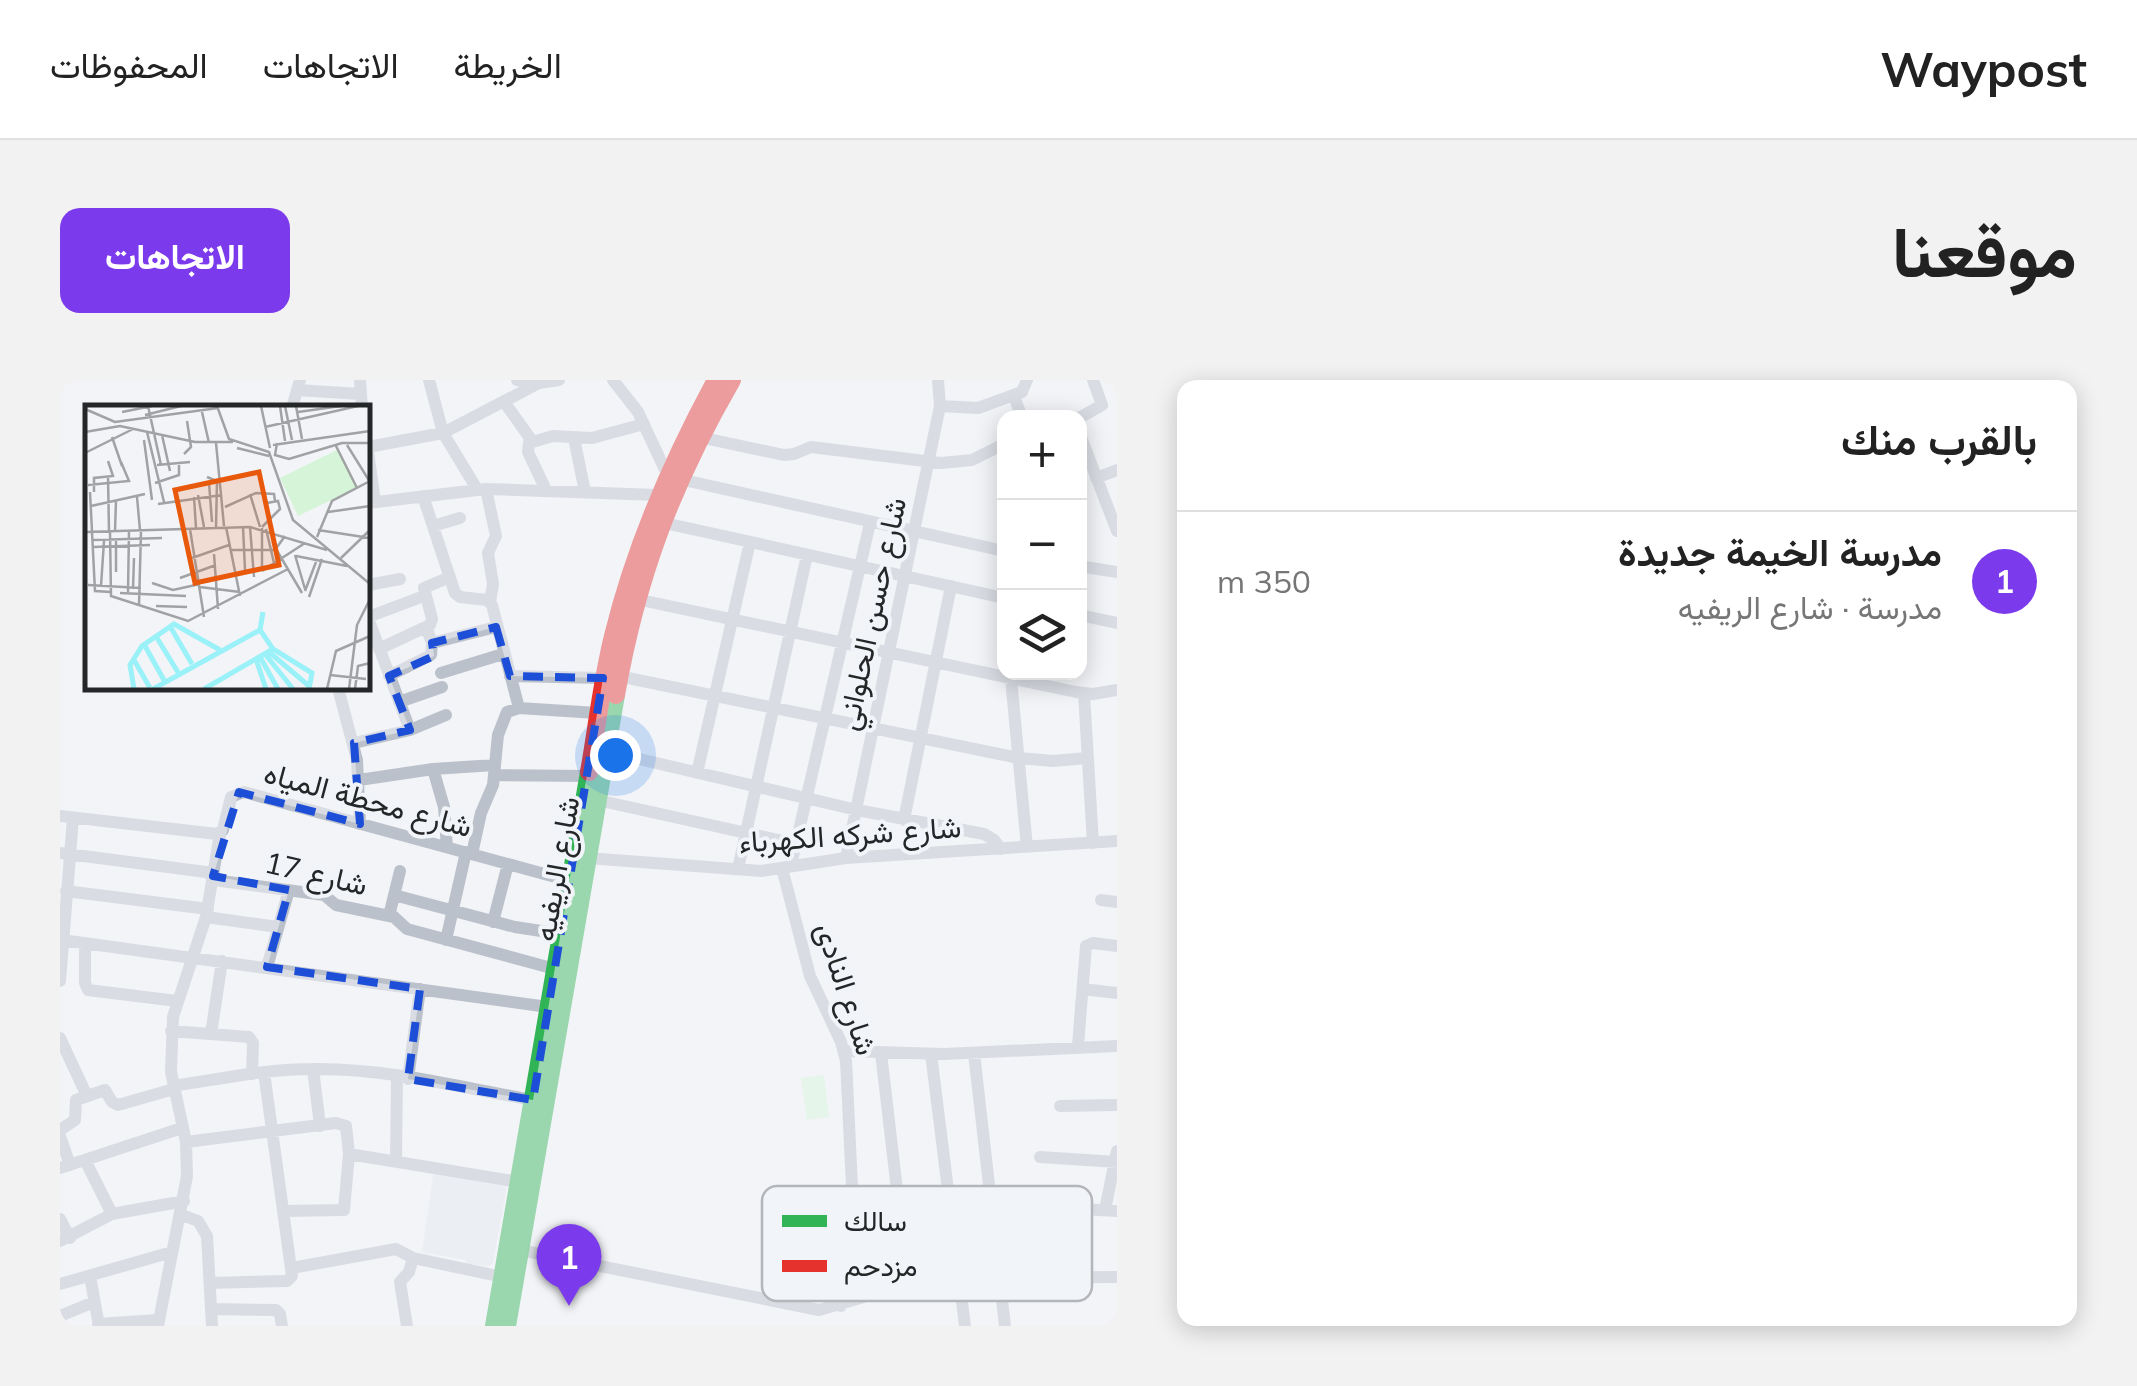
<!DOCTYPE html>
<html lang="ar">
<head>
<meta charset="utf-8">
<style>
	:root { --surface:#fff; --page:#f2f2f2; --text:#222; --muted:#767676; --line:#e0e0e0; --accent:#7c3aed }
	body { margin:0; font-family:Mulish,Vazirmatn,sans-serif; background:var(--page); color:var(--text); direction:rtl }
	.controls { position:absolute; right:30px; top:30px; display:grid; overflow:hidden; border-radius:20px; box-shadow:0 5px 25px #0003 }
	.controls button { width:90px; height:90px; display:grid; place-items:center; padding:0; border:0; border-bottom:2px solid var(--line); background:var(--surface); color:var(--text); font:50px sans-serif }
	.you { position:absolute; left:555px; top:375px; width:35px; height:35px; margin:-25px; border:8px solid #fff; border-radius:50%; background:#1a73e8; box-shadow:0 0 0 15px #1a73e833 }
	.badge { display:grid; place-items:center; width:65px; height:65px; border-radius:50%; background:var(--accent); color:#fff; font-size:32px; font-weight:700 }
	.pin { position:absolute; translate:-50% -82px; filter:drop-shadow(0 2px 5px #0008) }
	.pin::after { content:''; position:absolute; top:52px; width:35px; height:30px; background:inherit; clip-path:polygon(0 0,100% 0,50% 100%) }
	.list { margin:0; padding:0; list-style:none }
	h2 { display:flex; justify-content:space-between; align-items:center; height:130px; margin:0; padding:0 40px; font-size:42px }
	h2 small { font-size:32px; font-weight:400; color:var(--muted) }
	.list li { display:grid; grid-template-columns:65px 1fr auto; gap:30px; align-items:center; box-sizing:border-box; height:140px; padding:0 40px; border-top:2px solid var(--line) }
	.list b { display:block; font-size:38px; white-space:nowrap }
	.list p { margin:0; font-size:32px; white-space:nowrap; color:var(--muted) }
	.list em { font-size:32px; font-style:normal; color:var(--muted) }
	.icon { flex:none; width:55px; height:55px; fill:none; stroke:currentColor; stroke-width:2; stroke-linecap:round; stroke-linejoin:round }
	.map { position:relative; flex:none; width:1057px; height:946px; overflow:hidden; direction:ltr; border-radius:20px }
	header { display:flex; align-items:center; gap:60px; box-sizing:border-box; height:140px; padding:0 50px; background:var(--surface); border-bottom:2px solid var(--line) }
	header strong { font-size:48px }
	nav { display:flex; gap:55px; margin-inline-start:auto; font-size:35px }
	.intro { display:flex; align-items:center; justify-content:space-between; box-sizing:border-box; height:240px; padding:0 60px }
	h1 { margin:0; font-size:70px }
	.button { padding:25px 45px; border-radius:20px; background:var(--accent); color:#fff; font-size:35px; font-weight:700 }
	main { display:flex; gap:60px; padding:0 60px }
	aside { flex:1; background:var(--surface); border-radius:20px; box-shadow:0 5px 25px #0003 }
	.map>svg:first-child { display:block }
</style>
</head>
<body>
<header>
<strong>Waypost</strong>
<nav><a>الخريطة</a><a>الاتجاهات</a><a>المحفوظات</a></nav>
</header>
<div class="intro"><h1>موقعنا</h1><a class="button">الاتجاهات</a></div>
<main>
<aside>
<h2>بالقرب منك<small></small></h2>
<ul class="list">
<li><span class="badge">1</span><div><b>مدرسة الخيمة جديدة</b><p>مدرسة · شارع الريفيه</p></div><em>350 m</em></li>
</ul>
</aside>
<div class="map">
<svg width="1057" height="946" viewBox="0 0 1057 946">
	<rect width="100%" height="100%" fill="#f2f4f7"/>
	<path fill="#e3e7ee" d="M374,788L448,800L433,883L429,886L406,884V880L362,872Z"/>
	<path fill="#d6f5d8" d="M764,695L769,737L747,740L741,698Z"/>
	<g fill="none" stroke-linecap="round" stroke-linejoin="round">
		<path stroke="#bbc1cb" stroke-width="12" d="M300,0L302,28
			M369,0L383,53L417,109
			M457,0L479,3L499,0
			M553,0L578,32L607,94
			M237,10L300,14
			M954,16L962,38
			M445,23L472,61
			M880,26L918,28L962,12L967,0
			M232,28L240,0
			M1019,38L1042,25L1033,0
			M1019,52L1057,151
			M639,57L724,75L734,74L751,67L881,83L912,80L944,64
			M514,58L525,112
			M308,67L383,53L479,3
			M308,71L315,122
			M1036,98L1057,90
			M619,99L944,171
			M426,109L436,156L428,173L433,204L430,222
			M486,110L468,72L469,63L493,56L532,58L584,44
			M363,116L395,213L400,217L427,220L432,225L459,328
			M308,123L426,109L598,115
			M600,142L944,218
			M373,146L400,138
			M1019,186L1057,192
			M308,205L340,199
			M576,219L1016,312L1033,314L1057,310
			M1019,235L1057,243
			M308,237L364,216
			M308,238L350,350
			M372,263L436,247
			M319,269L370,245L372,239L364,208L390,197
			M381,293L443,274
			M329,296L371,275L372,263L366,247
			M450,296L543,298
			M558,296L959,378L993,381L1027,378
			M951,299L967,467
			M278,308L297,380L300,444
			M1024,314L1033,463
			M339,322L382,307
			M294,363L350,350L386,335
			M545,371L797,430L924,454L934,460L941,469
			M373,389L384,427L387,467
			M637,393L690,162
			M435,395L527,396
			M299,400L373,389L435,385
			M537,420L736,464
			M0,436L157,454L163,450L171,417L184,412L510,501
			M844,440L891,206
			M0,473L146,492L161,501L264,515L276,525L334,537L347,549L495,589
			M412,474L421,433L433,405L438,355L447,332L459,328L537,333
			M527,478L701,491L786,478L1057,461
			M786,478L880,26L878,0
			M731,485L810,143
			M722,488L750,596L781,662L786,681L793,827L781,926
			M678,489L747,175
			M6,511L148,529
			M334,515L455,547L501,554
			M1041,520L1057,522
			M329,536L340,491
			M146,537L218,547
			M433,542L448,484
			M2,560L488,627
			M386,560L406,472
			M25,563V603L28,610L117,621
			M207,587L229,510
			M0,601L13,438
			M1023,609L1057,613
			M111,651L189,657L193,663L192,694
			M151,654L162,581
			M0,658L27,716
			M1018,665L1026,566L1033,563L1057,566
			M784,671L884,674L1057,666
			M821,673L848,904
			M914,673L945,946
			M871,674L905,946
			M253,689L260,746
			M348,699L360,609
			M113,706C161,699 210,688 259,689C330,689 403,708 473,720
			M1000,726L1057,725
			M0,750L15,740L16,720L45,710L52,722L58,725L114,709
			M0,756L10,785
			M126,762L276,743L286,746L289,774L284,830L226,831
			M289,774L459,802
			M980,777L1057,782
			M25,780L52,834
			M336,781L337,697
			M0,788L122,748
			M984,827L1057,831
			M1045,830L1057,771
			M122,835L138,841L147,856L152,946
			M0,839L10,858
			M0,861L52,834L124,821
			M460,870L759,930L848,904L938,898L1057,897
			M232,888L336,869L353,878L443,897
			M30,896L39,946
			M150,903L227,901L232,896L204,692
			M0,904L112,872
			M151,929L216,930L220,934L222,946
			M0,936L34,922
			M38,944L98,940
			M98,946L127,796L126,762L111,692L113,637L146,537L160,453
			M347,946L340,902L349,892L353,878"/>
		<path stroke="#30b455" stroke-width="18" d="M434,946L529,392
			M447,946L556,315"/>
		<path stroke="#e5322d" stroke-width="18" d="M556,315C577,196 612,104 672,0
			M529,392C537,347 542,300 553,256C575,166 612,81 656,0"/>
	</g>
	<path d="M0 0H1057V946H0ZM436,247L450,296L543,298L473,720L348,699L360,609L207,587L229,510L153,496L179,412L300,444L294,363L350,350L329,296L374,276L372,263Z" fill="#f2f4f7" fill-opacity=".55" fill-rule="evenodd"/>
	<path fill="none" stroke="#1d4ed8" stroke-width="8" stroke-dasharray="20 12" stroke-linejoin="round" d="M436,247L450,296L543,298L473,720L348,699L360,609L207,587L229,510L153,496L179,412L300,444L294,363L350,350L329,296L374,276L372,263Z"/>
	<g text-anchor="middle" stroke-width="8" stroke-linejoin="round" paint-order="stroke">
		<g font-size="30" fill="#252628" stroke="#f1f4f8">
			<text transform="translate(812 234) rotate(-78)" y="10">شارع حسن الحلواني</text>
			<text transform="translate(308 420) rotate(15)" y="10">شارع محطة المياه</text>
			<text transform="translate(790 455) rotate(-4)" y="10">شارع شركه الكهرباء</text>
			<text transform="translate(497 489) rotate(-80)" y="10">شارع الريفيه</text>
			<text transform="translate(256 494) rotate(13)" y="10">شارع 17</text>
			<text transform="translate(786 609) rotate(72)" y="10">شارع النادى</text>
		</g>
	</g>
	<g transform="translate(25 25)">
		<rect width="285" height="285" fill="#f2f4f7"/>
		<path d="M252,45L271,83L213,111L195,73Z" fill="#d6f5d8"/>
		<path fill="none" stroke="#9af1f8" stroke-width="5" d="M178,207L175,225L188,244L227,268L224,284M86,223L107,259M72,233L94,269M60,241L80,277M184,247L224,281M180,249L208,284M175,252L193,284M171,254L181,284M49,255L65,283M49,284L45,260L57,241L89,219L135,245M68,284L175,225M119,284L188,244"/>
		<path fill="none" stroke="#a0a2a4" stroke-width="2.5" d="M63,1L76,60M132,1L144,34L184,47L208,115L285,179M176,1L185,43M195,1L200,36M200,1L207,35M211,1L217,34M0,4L30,17L133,3M37,7L67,1M117,7L124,38M213,7L256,1M60,10L96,1M180,22L273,1M0,27L35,21L110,37H148M62,27L79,97M77,30L85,66M27,32L37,61M59,35L67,95M131,38L139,121M192,38L190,50L204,54L257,38H285M188,40L285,26M262,40L285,77M251,41L272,83M152,43L184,51M0,48L48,24M99,49L106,42L102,16M72,60L105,57M23,72L24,126M122,72L132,76L131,122M70,78L94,70V60M124,78L127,117M3,80L44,76L36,57M5,87L7,126M9,87V73L28,71L23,56M165,89L175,122M113,90L119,122M52,92L55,125M109,92L111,123M73,99L137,90M6,101L60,89M140,102L171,88L189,89L190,96M243,107L285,101M141,122L155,191M158,122L160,165M165,122L169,172M177,122L195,104L193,96L182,98M177,123V166M105,124L119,212M181,124L189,158M233,125L285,133M0,127L165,122L242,145M7,127L10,186L26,187M25,127L26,191L103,216L203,164M30,127L31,95M232,132L247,96L285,76M8,135L77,133M8,142L65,140M191,144L217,188M146,145H190L200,131M129,149L133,204M210,150L220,184M211,151L262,161M107,153L144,140M256,153L285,125M177,166L220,138M31,167V136M95,173L131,160M67,178L88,185L115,179M3,180L56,183M16,181L19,136M115,182L155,187M48,184L49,153M220,186L231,157M43,187L44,126M35,188L101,191M224,192L237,154M54,200L56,126M71,201L102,202M245,270L281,274M242,284L251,246L285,231M264,284L272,220L285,194M270,284L273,261L285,258"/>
		<path fill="#e8590c" fill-opacity="0.15" stroke="#e8590c" stroke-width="5" d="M174,67L194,160L110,178L90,85Z"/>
		<rect width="285" height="285" fill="none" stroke="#252628" stroke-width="5"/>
	</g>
	<rect x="702" y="806" width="330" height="115" rx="15" fill="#f1f4f8" stroke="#b4b6ba" stroke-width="2.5"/>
	<rect x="722" y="835" width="45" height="12" fill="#30b455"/>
	<rect x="722" y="880" width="45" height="12" fill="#e5322d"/>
	<g font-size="28" fill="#252628">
		<text x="784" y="851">سالك</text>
		<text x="784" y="896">مزدحم</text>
	</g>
</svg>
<div class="controls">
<button>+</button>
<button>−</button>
<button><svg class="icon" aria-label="layers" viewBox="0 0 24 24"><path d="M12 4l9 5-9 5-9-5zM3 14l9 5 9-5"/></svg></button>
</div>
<div class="you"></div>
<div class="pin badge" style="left:509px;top:926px">1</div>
</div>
</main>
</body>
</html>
